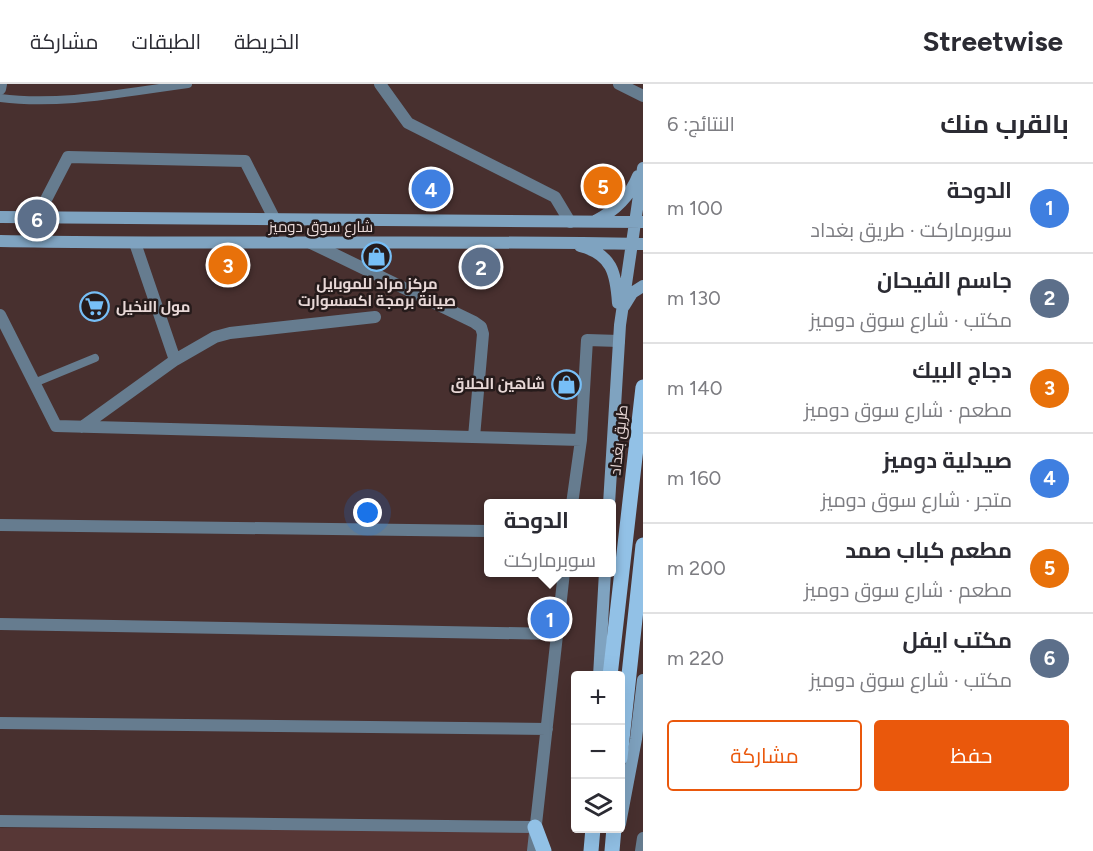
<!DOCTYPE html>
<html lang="ar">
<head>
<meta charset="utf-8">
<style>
	:root { --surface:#fff; --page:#f2f2f3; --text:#2b2b33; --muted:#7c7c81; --line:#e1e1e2; --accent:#ea580c }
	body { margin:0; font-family:Figtree,Cairo,sans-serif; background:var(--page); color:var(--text); direction:rtl }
	.controls { position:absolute; right:18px; bottom:18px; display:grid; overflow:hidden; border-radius:6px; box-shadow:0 6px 24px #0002 }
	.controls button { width:54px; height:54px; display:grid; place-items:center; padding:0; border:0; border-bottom:2px solid var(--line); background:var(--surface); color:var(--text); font:30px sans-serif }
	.you { position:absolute; left:368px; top:429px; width:21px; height:21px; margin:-15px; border:4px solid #fff; border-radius:50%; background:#1a73e8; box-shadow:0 0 0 9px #1a73e833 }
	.badge { display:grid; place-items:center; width:39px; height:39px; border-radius:50%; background:var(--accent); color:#fff; font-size:20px; font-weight:700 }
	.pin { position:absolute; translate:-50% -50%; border:3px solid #fff; box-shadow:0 2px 6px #0006 }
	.popup { position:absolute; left:484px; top:415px; width:132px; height:78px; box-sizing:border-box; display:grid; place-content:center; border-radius:6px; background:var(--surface); filter:drop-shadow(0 2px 4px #0005); font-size:20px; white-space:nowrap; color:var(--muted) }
	.popup b { font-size:22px; color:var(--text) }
	.popup::after { content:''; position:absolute; left:50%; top:100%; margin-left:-12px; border:12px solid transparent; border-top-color:var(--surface) }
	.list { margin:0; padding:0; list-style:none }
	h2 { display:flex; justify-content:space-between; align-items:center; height:78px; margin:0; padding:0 24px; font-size:26px }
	h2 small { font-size:20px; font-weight:400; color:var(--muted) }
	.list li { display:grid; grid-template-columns:39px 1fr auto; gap:18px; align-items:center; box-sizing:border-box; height:90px; padding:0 24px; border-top:2px solid var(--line) }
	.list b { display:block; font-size:22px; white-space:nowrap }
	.list p { margin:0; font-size:20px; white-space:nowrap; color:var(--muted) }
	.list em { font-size:20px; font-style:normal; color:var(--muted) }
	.actions { display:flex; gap:12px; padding:18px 24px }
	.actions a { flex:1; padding:14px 0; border:2px solid var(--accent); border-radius:6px; text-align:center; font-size:21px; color:var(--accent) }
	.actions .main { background:var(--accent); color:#fff }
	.icon { flex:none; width:33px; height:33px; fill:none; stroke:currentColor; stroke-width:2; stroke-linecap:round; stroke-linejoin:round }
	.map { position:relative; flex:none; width:643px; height:767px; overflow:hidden; direction:ltr }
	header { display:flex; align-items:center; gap:36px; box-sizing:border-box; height:84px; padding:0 30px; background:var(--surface); border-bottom:2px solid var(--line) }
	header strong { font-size:28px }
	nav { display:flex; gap:33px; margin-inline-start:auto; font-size:21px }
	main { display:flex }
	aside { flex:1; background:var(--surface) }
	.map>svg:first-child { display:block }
</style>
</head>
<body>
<header>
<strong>Streetwise</strong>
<nav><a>الخريطة</a><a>الطبقات</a><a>مشاركة</a></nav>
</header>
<main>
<aside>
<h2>بالقرب منك<small>النتائج: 6</small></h2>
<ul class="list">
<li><span class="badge" style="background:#3f7fe0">1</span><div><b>الدوحة</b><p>سوبرماركت · طريق بغداد</p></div><em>100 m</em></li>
<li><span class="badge" style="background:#5c6f8a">2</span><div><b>جاسم الفيحان</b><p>مكتب · شارع سوق دوميز</p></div><em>130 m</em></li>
<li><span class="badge" style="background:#e8710a">3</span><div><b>دجاج البيك</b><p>مطعم · شارع سوق دوميز</p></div><em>140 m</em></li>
<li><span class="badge" style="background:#3f7fe0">4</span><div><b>صيدلية دوميز</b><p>متجر · شارع سوق دوميز</p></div><em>160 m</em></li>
<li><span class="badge" style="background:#e8710a">5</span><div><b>مطعم كباب صمد</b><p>مطعم · شارع سوق دوميز</p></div><em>200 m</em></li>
<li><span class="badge" style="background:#5c6f8a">6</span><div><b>مكتب ايفل</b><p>مكتب · شارع سوق دوميز</p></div><em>220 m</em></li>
</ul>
<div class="actions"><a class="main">حفظ</a><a>مشاركة</a></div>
</aside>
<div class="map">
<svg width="643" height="767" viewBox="0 0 643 767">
	<rect width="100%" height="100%" fill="#48302f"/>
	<path fill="#573736" d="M0,744L533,746L530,767H0Z"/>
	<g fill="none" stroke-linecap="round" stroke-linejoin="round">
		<path stroke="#667c8f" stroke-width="8" d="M0,14C62,22 126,8 188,0
			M34,299L95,274"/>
		<path stroke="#667c8f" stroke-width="12" d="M380,0L408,39L555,113L570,138
			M619,0L643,12
			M0,5L1,0
			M37,133L68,73L245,77L275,136
			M309,158L474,238L481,243L483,250L474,353
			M135,159L175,276
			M0,231L56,342L581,356
			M82,343L175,276L215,253L230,249L375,233
			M572,420L581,356L587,256L619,257
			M0,441L488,447
			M0,540L557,550
			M0,639L547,645
			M0,737L535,743
			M533,767L564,488
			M641,767L643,754"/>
		<path stroke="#7fa3c0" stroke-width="12" d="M0,133L643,138
			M595,137C615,127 630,112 638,92
			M0,157C214,161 429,156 643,160
			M580,162C612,170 616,189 618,219
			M624,222L632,209L643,202
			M609,420L620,241L643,84
			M599,592L605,488
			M620,740L636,655L643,596"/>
		<path stroke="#92c1e6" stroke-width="15" d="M610,592L643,303
			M620,674L643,461
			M535,743L544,767
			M591,767L593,744
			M612,767L614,744"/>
	</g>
	<defs>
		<symbol id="shop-ring" viewBox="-11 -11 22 22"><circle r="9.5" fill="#261b1b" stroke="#77bff7" stroke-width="1.5"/><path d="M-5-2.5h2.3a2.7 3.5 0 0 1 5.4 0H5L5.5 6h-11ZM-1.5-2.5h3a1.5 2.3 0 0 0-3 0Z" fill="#77bff7"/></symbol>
		<symbol id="supermarket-ring" viewBox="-11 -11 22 22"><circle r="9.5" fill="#261b1b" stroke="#77bff7" stroke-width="1.5"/><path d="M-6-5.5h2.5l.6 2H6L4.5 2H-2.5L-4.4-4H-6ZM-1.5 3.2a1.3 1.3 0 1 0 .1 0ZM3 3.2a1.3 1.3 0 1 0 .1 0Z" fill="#77bff7"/></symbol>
	</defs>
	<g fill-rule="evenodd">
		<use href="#shop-ring" x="360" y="156" width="33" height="33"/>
		<use href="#supermarket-ring" x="78" y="206" width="33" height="33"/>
		<use href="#shop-ring" x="550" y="284" width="33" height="33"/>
	</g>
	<g text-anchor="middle" stroke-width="5" stroke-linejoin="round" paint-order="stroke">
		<g font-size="15" fill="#e8d8d7" stroke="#261b1b">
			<text x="321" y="148">شارع سوق دوميز</text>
			<text transform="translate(619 356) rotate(-84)" y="5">طريق بغداد</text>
		</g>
		<g font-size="15" font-weight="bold" fill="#e8d8d7" stroke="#261b1b">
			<text x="377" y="205">مركز مراد للموبايل<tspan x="377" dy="17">صيانة برمجة اكسسوارت</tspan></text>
			<text x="116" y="228" text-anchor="start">مول النخيل</text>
			<text x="545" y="305" text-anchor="end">شاهين الحلاق</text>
		</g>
	</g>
</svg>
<div class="controls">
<button>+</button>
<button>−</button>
<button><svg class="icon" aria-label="layers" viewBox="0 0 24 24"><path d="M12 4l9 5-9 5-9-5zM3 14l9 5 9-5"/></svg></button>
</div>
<div class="you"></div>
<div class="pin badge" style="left:550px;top:535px;background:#3f7fe0">1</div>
<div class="popup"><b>الدوحة</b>سوبرماركت</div>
<div class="pin badge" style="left:481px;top:183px;background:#5c6f8a">2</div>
<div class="pin badge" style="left:228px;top:181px;background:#e8710a">3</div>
<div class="pin badge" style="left:431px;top:105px;background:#3f7fe0">4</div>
<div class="pin badge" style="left:603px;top:102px;background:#e8710a">5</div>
<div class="pin badge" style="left:37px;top:135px;background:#5c6f8a">6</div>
</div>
</main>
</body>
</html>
